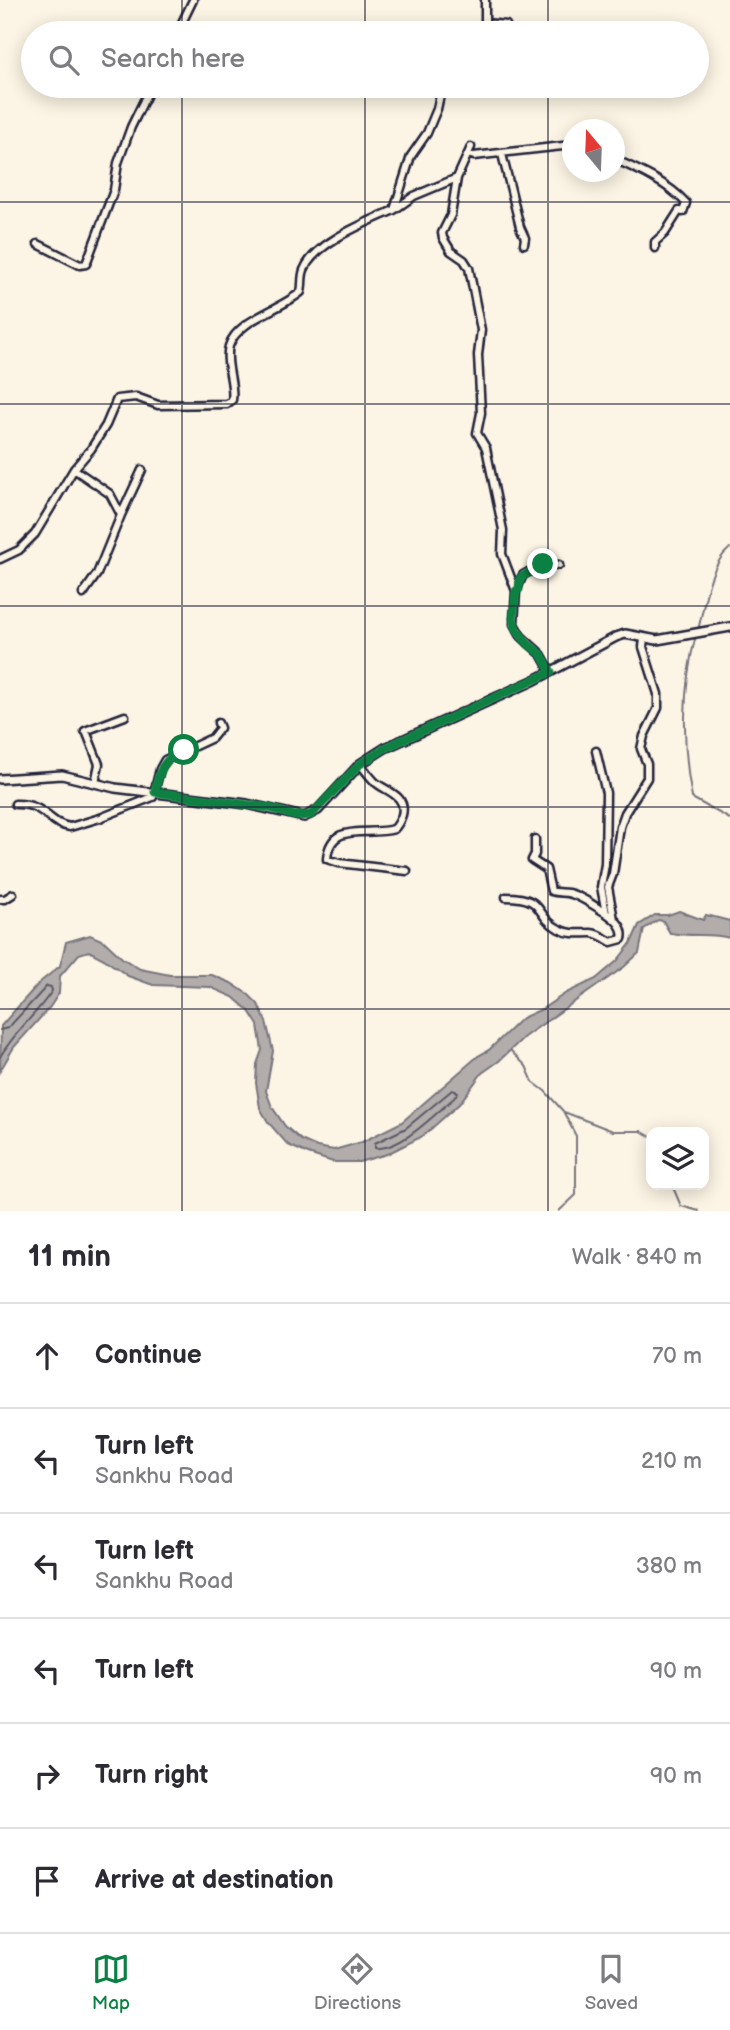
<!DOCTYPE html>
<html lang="en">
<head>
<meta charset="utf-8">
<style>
	:root { --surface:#fff; --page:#f7f7f7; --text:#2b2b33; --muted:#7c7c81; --line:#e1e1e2; --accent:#0b8043 }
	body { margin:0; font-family:"Balsamiq Sans",sans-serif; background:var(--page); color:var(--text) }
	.controls { position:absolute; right:21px; bottom:21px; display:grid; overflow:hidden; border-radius:14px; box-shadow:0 4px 18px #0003 }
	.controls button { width:63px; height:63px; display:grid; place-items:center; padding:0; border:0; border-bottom:2px solid var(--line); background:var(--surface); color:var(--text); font:35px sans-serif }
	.compass { position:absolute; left:562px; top:119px; width:63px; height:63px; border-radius:50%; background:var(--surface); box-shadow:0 4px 18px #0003; rotate:341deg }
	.stop { position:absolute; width:21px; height:21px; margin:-16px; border:5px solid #0b8043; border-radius:50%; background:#fff }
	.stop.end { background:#0b8043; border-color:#fff; box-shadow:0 2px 7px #0008 }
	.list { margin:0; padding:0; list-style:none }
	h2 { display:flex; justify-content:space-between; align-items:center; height:91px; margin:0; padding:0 28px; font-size:30px }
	h2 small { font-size:23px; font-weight:400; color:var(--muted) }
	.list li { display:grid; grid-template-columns:46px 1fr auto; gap:21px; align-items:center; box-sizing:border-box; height:105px; padding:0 28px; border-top:2px solid var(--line) }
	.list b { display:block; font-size:26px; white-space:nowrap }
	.list p { margin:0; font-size:23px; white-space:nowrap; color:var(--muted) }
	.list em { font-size:23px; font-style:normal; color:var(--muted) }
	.icon { flex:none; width:38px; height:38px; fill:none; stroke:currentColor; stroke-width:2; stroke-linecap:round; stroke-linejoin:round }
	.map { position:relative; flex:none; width:730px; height:1211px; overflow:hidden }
	.search { position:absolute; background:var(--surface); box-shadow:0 4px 18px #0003; left:21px; right:21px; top:21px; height:77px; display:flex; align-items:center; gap:18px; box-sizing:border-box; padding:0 24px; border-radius:38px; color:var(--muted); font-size:26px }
	.sheet { height:721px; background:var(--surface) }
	nav { display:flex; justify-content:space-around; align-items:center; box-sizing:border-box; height:98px; border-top:2px solid var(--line); background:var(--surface); font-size:19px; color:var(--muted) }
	nav a { display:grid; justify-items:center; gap:4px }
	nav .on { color:var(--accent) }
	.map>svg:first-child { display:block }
</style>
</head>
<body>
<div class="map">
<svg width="730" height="1211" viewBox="0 0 730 1211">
	<rect width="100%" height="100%" fill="#fcf5e5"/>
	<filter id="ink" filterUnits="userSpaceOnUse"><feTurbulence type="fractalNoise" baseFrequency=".0143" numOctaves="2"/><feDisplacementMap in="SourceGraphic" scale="14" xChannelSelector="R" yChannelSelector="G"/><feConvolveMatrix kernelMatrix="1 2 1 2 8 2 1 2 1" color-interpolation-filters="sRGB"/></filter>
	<g filter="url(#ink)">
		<path fill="#b2adab" stroke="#78757e" stroke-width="2" d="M679,911L703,920L706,915L730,921V938C711,933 691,937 670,933L663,921L658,920L644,929L639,953L624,967L524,1037L499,1061L482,1073L459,1104L423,1136L387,1154L359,1162H333L308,1154L288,1145L268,1122L260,1108L256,1083L257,1064L262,1050L258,1025L249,1011L233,997L210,987L153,985L128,976L104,959L89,951L79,954L60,976L59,993L50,1007L14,1047L0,1071L1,1026L39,983L60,966L66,942L90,935L104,941L122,958L140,969L170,975H212L231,983L249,995L258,1004L266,1021L273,1051L266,1091L272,1107L285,1126L301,1140L317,1147L334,1150L362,1142L402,1122L478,1056L489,1050L522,1018L542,1009L566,993L596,979L617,961L631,943L639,925L655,915H668Z"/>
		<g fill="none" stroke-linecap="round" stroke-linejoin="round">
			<path stroke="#5c5a68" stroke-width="2" d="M0,1030L8,1028L47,986L51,987L52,991C36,1015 14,1032 0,1057
				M452,1090L458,1092L454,1098C435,1114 400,1151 375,1148V1143L406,1128Z"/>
			<path stroke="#78757e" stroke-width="2" d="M698,630C705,604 708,566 730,548
				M696,635C682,687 682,746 692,798L730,819
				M511,1051L526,1066L533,1082L545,1091L563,1111L576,1136V1195L559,1211
				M564,1112L613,1131H641L651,1137
				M672,1185L681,1206L699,1211"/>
			<defs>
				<path id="minor" d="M485,23L506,25L505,33
					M177,33L193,0
					M473,33L485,23V0
					M524,86L528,87
					M471,147L457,178L451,215L442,233L443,238L451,251L464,260L469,268L481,330L478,355L481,413L477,433L486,448L503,530L502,554L516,591L514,624L521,636L541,654L551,672
					M468,154L474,156L572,145
					M502,154L520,227L525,238L524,244
					M614,159C639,170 668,183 686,203L683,212L679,211L665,233L655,242V248
					M394,210L414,196L457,178
					M38,244L80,265L86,264L114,190L118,163L131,127L151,86
					M74,469L110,494L121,515L97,574L83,594
					M121,515L142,470
					M0,559L19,550L35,534L74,469L91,449L106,425L117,399L136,397L158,405L227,404L232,400C235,384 224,363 229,346C237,320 280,310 301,292C303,285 301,278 304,270C315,242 368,222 394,210L411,156L427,133L437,109L442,86
					M516,591L523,575L545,563L559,565
					M85,731L125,716
					M86,731L99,764L95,783
					M360,764C365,770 370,777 375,782C387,792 407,795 402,815C400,821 398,825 394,829C367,837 330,820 327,859L339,863L407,871
					M15,804C46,803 47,824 70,827L100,818L153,797L160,769L165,760L212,738L220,728L218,723
					M535,839V854L532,860L546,869L551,891C557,893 562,892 568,893C582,896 594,906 606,913
					M506,897C547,897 533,915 559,929C570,935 581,933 591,933C598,933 606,939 611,942L622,939C625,927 615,919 606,913L601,887L605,864L606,793L596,751
					M0,899H5L13,894
					M614,919L608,887L613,874L620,827L625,813L647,778V764L641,749L644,736L658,708V694L643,647L644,639"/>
				<path id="major" d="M0,779L62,775L115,788L247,804L304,817L318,810L360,764L385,748L535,680L616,637L625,634L657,640L730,627"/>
			</defs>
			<use href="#minor" stroke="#22223b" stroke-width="11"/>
			<use href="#major" stroke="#22223b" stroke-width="12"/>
			<use href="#minor" stroke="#fcf5e5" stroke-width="6"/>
			<use href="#major" stroke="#fcf5e5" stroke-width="7"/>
		</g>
	</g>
	<g fill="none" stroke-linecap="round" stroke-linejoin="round" filter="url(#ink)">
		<path stroke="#0b8043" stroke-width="9" d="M184,750C163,759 159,770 155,792L270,808L295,816L311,815L360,764L385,748L551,672L541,654L528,644L516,629L513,618L516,591L519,589L520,578L543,564"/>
	</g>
	<path fill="none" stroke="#22223b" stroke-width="2" stroke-opacity="0.55" d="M182,0V33M365,0V33M548,0V33M182,86V1211M365,86V1211M548,86V1211M0,202H730M0,404H730M0,606H730M0,807H730M0,1009H730"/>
</svg>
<div class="controls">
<button><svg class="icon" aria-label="layers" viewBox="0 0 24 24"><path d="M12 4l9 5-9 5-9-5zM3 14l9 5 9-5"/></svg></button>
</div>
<svg class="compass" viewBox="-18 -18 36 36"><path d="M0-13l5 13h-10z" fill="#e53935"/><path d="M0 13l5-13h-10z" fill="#7c7c81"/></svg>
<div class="stop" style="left:184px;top:750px"></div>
<div class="stop end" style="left:543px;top:564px"></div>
<div class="search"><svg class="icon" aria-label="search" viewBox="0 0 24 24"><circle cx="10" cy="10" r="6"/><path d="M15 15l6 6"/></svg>Search here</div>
</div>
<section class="sheet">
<h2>11 min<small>Walk · 840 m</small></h2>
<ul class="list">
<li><svg class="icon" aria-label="ahead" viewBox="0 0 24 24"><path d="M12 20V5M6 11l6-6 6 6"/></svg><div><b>Continue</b></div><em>70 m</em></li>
<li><svg class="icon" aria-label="left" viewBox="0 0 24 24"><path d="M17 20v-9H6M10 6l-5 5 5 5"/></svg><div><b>Turn left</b><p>Sankhu Road</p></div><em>210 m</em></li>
<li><svg class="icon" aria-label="left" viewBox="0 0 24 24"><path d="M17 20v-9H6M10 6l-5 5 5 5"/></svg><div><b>Turn left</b><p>Sankhu Road</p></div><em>380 m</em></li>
<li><svg class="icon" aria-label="left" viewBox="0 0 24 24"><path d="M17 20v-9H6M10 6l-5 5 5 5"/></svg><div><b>Turn left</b></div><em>90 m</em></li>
<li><svg class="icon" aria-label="right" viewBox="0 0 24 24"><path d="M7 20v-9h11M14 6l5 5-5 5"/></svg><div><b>Turn right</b></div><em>90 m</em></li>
<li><svg class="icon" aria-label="arrive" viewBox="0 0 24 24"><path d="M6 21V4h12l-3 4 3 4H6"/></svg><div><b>Arrive at destination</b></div></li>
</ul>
</section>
<nav>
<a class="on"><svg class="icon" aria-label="map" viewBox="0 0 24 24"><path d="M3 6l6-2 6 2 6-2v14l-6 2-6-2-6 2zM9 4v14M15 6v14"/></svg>Map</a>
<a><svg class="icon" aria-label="directions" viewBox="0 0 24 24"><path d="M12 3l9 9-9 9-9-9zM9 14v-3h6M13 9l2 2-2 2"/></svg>Directions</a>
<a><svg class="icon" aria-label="saved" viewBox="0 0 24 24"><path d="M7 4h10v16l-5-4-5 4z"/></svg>Saved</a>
</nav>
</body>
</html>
